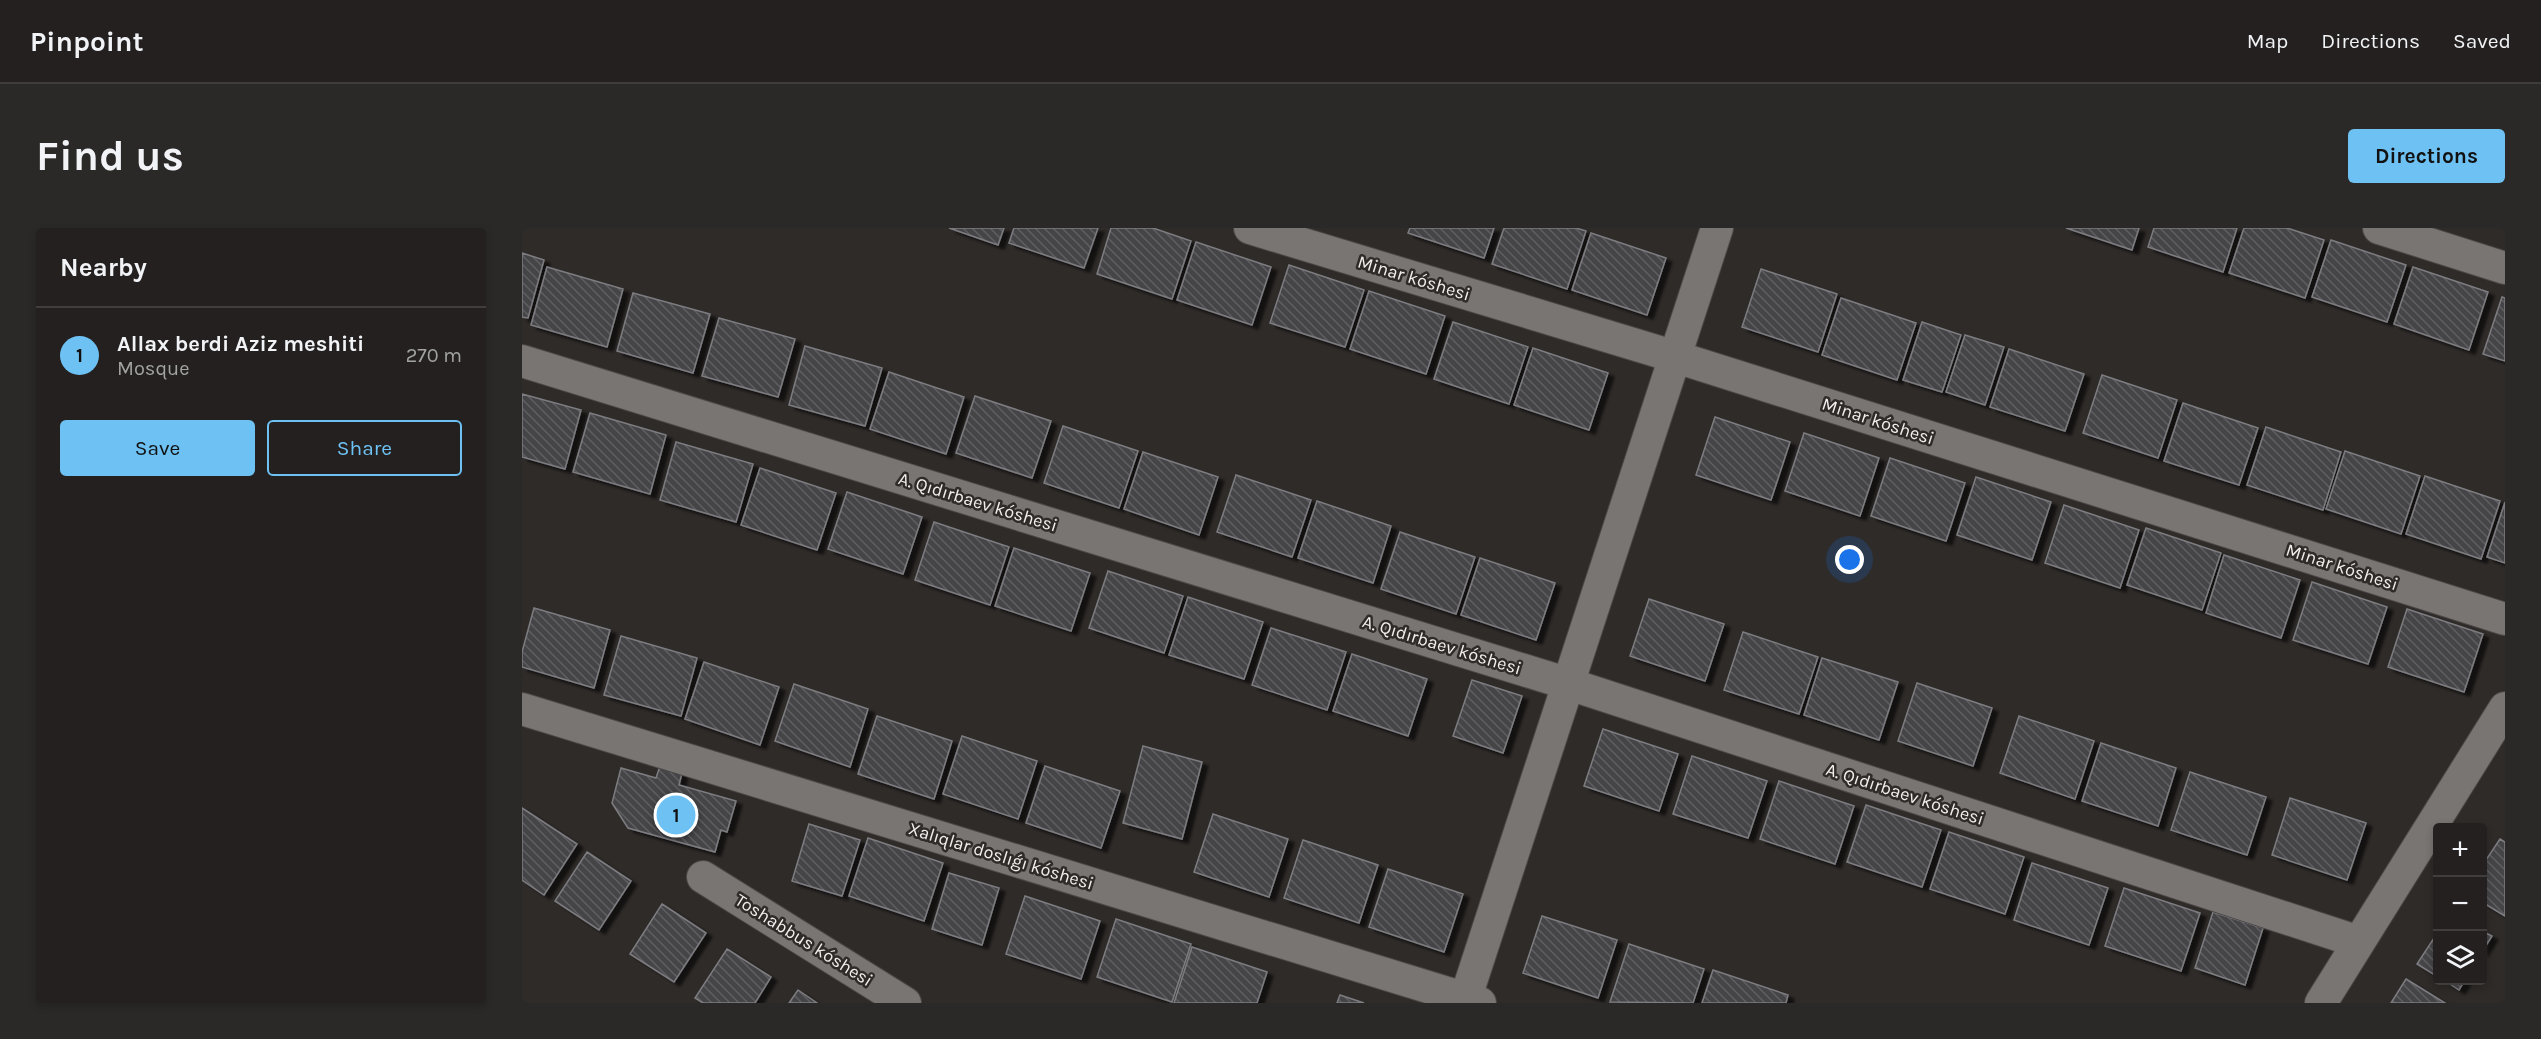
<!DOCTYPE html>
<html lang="en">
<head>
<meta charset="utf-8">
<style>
	:root { --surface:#23201f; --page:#2b2828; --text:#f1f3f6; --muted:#a3a3a4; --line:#403e3d; --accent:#6ec2f3 }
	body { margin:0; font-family:Karla,sans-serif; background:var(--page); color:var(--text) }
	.controls { position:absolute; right:18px; bottom:18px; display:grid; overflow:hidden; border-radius:6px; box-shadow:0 3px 9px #0003 }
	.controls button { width:54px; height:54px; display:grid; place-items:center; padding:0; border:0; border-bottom:2px solid var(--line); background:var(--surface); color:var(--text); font:30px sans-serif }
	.you { position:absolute; left:1328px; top:332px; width:21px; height:21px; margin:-15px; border:4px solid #fff; border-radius:50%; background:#1a73e8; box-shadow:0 0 0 9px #1a73e833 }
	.badge { display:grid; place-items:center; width:39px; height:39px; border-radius:50%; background:var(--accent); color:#111; font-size:20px; font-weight:700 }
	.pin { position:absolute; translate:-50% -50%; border:3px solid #fff; box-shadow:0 2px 6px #0006 }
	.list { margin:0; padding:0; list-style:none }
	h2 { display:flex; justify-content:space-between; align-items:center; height:78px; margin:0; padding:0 24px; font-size:26px }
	h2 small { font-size:20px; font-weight:400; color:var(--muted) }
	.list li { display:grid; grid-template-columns:39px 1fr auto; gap:18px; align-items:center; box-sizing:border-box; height:96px; padding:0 24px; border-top:2px solid var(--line) }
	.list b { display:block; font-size:22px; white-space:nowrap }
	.list p { margin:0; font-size:20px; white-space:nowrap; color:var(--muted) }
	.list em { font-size:20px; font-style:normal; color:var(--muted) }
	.actions { display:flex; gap:12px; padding:18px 24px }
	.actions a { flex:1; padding:14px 0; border:2px solid var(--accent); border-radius:6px; text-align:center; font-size:21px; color:var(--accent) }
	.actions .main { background:var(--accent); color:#111 }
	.icon { flex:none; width:33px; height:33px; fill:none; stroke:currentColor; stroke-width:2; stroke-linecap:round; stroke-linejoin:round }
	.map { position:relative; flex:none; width:1983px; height:775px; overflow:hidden; border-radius:6px }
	header { display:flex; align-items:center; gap:36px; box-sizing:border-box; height:84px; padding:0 30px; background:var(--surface); border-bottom:2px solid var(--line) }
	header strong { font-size:28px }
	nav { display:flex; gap:33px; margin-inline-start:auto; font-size:21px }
	.intro { display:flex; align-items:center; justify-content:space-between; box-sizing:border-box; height:144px; padding:0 36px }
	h1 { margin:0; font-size:42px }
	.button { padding:15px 27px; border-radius:6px; background:var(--accent); color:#111; font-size:21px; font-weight:700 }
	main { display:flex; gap:36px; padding:0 36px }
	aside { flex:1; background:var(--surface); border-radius:6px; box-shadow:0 3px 9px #0003 }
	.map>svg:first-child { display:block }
</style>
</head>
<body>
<header>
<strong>Pinpoint</strong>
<nav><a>Map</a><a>Directions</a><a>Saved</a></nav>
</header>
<div class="intro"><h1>Find us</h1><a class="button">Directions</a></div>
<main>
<aside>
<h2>Nearby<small></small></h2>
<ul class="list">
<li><span class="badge">1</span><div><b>Allax berdi Aziz meshiti</b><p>Mosque</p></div><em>270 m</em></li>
</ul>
<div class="actions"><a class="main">Save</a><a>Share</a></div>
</aside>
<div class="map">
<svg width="1983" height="775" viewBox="0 0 1983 775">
	<defs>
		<pattern id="building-back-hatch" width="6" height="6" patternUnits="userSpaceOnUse" patternTransform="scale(1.5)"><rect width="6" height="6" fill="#444447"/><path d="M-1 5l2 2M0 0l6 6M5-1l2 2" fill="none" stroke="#5f5f62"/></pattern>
		<filter id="shadow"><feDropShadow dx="6" dy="4" stdDeviation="1.5" flood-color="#0009"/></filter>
	</defs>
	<rect width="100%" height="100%" fill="#2f2b29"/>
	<path fill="url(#building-back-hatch)" stroke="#7d7d81" stroke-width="1.5" filter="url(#shadow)" d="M427,0H482L476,17Z
		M492,0H576L562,40L487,15Z
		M589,0H631L669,13L650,71L575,46Z
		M888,0H972L962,30L886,5Z
		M982,0H1054L1064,3L1045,61L970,36Z
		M1544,0H1617L1610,22Z
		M1632,0H1715L1701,44L1626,19Z
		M1722,0H1765L1802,12L1783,70L1707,45Z
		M1069,5L1144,30L1125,87L1050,62Z
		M1809,12L1884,37L1865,94L1790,69Z
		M674,14L749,39L730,97L655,72Z
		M0,25L22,32L6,90L0,89Z
		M767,37L842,62L823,119L748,95Z
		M25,39L101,61L85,119L9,97Z
		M1891,39L1966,64L1947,122L1872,96Z
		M1239,41L1315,66L1296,124L1220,99Z
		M847,63L923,88L904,146L828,121Z
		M111,65L188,86L171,145L95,123Z
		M1980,69L1983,70V133L1961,126Z
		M1319,70L1394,95L1375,152L1300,127Z
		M197,90L273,111L256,169L180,148Z
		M931,94L1006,119L987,176L912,151Z
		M1400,94L1439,107L1420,164L1381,152Z
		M1443,107L1482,119L1463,177L1424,164Z
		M283,118L360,140L343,198L267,177Z
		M1011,120L1086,145L1067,202L992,177Z
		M1487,121L1562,146L1543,203L1468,179Z
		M367,144L442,169L424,226L348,201Z
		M1580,147L1655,172L1636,230L1561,205Z
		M0,166L59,182L43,241L0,229Z
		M453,168L529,193L510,250L434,225Z
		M1661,175L1736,200L1717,257L1642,233Z
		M68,185L144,207L128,266L51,244Z
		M1193,189L1268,214L1249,272L1174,247Z
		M541,198L616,223L597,280L522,255Z
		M1744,199L1819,224L1801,282L1725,257Z
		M1282,205L1357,230L1338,288L1263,263Z
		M154,214L231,236L214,294L138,272Z
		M1823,223L1898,248L1879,306L1804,281Z
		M621,224L696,249L677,307L602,281Z
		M1368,230L1443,255L1424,313L1349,288Z
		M238,240L314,265L295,322L219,297Z
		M714,247L789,272L770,329L695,304Z
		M1903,248L1978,273L1959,331L1884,306Z
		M1454,249L1529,274L1510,332L1435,307Z
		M325,264L400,289L381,346L306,321Z
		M795,273L869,298L851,355L776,330Z
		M1983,274V335L1965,329Z
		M1542,277L1617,302L1598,360L1523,335Z
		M412,294L487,319L468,377L393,352Z
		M1624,300L1699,325L1680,382L1605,357Z
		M878,304L953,329L934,386L859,361Z
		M492,320L568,345L549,403L473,378Z
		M1702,327L1778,352L1759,410L1684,385Z
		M958,330L1033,355L1014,412L939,387Z
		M586,343L661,368L642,425L567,400Z
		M1790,354L1865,379L1846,436L1771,412Z
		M666,369L741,394L722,451L647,427Z
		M1127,371L1202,396L1183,453L1108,428Z
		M12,380L88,402L72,460L0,439V424Z
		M1885,381L1961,406L1942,464L1866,439Z
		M749,400L824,424L805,482L730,457Z
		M1221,404L1296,429L1277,486L1202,462Z
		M99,408L175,430L159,488L82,467Z
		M830,426L905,451L886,508L811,483Z
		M1300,430L1376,454L1357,512L1282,487Z
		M182,434L257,459L238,517L163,491Z
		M950,452L1000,468L981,525L931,508Z
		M1395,455L1470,480L1451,538L1376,513Z
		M272,456L346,481L328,539L253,513Z
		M355,488L430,513L412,571L336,546Z
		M1497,488L1572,513L1553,571L1478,545Z
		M1081,501L1156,526L1137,583L1062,558Z
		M440,508L515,533L496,591L421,566Z
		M1579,515L1654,540L1636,598L1560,573Z
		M621,518L680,534L660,611L601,595Z
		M1170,528L1245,553L1226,610L1151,586Z
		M138,538L160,545L157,557L214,573L205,604L199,602L193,624L106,600L90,575L99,540L134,550Z
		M523,538L598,563L579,620L504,595Z
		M1668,544L1744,569L1725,627L1649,602Z
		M1257,553L1332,578L1313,636L1238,611Z
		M1768,570L1844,595L1825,652L1750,627Z
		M1344,577L1419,602L1400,659L1325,634Z
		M0,580L55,616L22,667L0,652Z
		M691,586L766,611L747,669L672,644Z
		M287,596L338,612L320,668L270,653Z
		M1427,604L1502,629L1483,686L1408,661Z
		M346,610L421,635L402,693L327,668Z
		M1978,611L1983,614V688L1960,674V638Z
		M781,612L856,637L837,695L762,670Z
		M65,624L109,653L77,702L33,673Z
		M1510,635L1586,660L1567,717L1492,692Z
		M866,641L941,666L922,724L847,699Z
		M427,645L477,660L460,717L410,701Z
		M1602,660L1678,685L1659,743L1583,718Z
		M503,668L578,693L559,751L484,726Z
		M140,676L184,705L152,754L108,726Z
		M1691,684L1741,700L1723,757L1673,740Z
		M1020,688L1095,712L1076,770L1001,745Z
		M594,691L669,716L650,774L575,749Z
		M1960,703L1970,708L1960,724Z
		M1916,704V749L1895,736Z
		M1107,716L1182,741L1171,775L1088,774Z
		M670,719L745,744L735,775H652Z
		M205,721L249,749L233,775H181L173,770Z
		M1191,742L1266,767L1264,775H1180Z
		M1884,751L1923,775H1869Z
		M1922,752H1943L1937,762Z
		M276,762L295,775H267Z
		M818,767L842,775H815Z"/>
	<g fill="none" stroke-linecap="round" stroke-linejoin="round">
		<defs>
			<path id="street" d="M728,0L1154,129L1983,391
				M1857,0L1983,40
				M0,133L1047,456L1837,714
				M0,481L958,775
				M181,649L383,775
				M942,775L1195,0
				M1799,775L1983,480"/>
		</defs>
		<use href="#street" stroke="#4b4847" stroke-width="34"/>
		<use href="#street" stroke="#797573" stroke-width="32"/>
	</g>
	<g text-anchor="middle" stroke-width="5" stroke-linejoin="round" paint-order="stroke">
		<g font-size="18" fill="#f1eeed" stroke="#2f2b29">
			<text transform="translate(892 50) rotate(17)" y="6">Minar kóshesi</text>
			<text transform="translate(1356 193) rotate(18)" y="6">Minar kóshesi</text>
			<text transform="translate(456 274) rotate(17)" y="6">A. Qıdırbaev kóshesi</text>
			<text transform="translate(1820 339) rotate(18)" y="6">Minar kóshesi</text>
			<text transform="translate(920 417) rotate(17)" y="6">A. Qıdırbaev kóshesi</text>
			<text transform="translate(1383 566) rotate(18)" y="6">A. Qıdırbaev kóshesi</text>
			<text transform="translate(479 628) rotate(17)" y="6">Xalıqlar doslıǵı kóshesi</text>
			<text transform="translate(282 712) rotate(32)" y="6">Toshabbus kóshesi</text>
		</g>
	</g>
</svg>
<div class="controls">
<button>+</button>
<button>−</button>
<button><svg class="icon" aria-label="layers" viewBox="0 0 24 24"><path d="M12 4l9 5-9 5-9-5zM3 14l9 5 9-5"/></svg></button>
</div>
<div class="you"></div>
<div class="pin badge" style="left:154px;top:587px">1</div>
</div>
</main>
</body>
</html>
